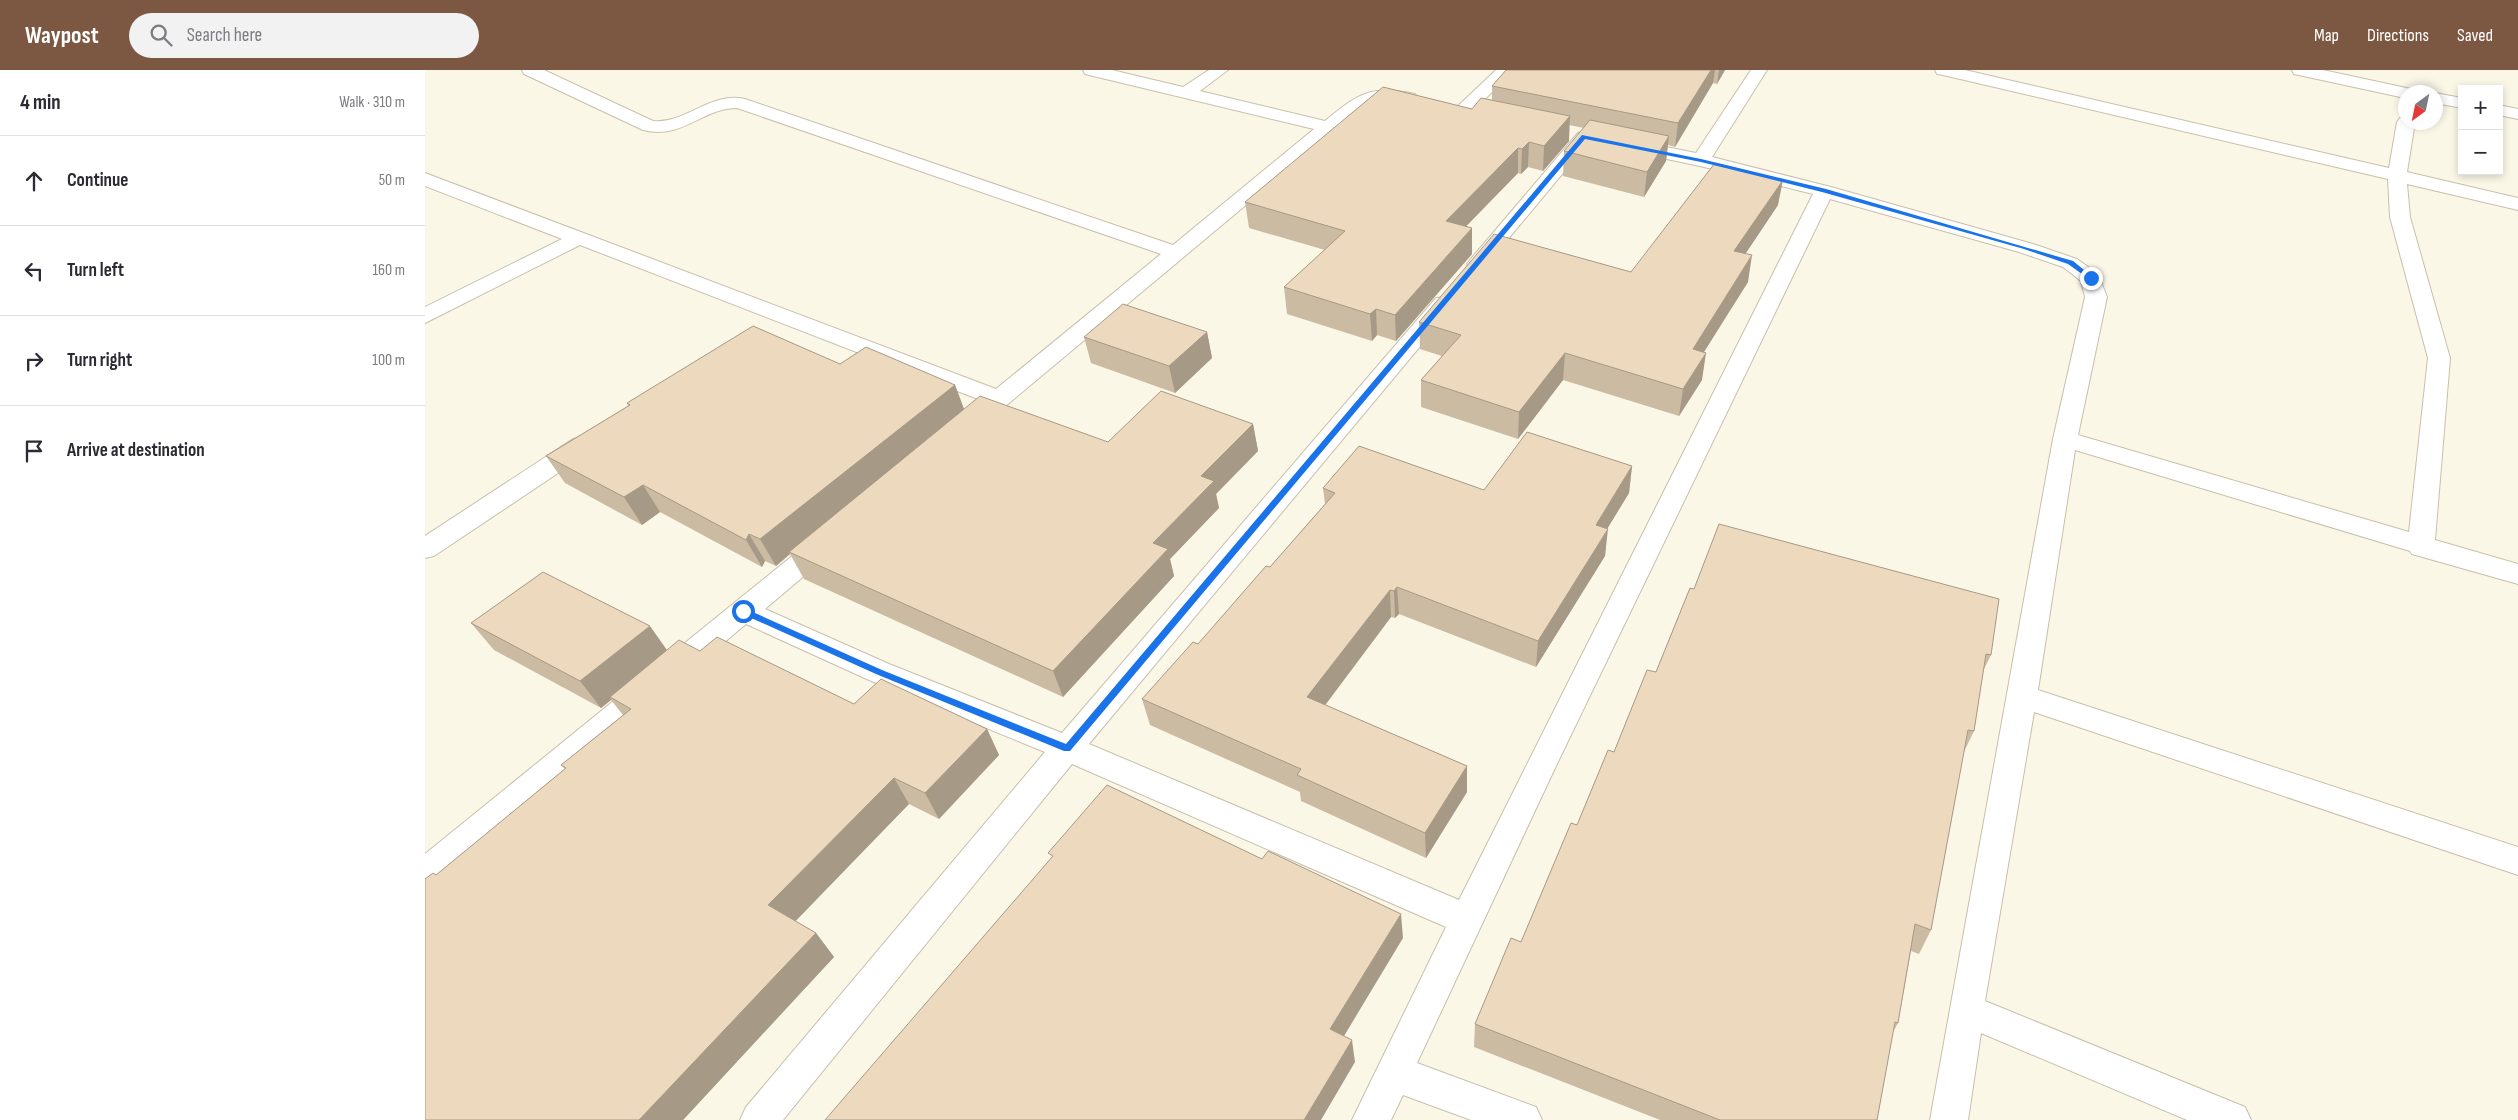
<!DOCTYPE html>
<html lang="en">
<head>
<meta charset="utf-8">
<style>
	:root { --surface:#fff; --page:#f2f2f3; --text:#2b2b33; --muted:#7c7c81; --line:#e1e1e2; --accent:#7c5742 }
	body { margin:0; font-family:"Sofia Sans Condensed",sans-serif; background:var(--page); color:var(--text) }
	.controls { position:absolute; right:15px; top:15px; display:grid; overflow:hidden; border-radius:0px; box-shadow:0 2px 8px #0003 }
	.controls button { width:45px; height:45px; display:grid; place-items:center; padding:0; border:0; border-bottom:1px solid var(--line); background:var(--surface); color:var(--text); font:25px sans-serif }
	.compass { position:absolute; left:1973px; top:15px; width:45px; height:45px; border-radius:50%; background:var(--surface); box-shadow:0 2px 8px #0003; rotate:213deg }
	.stop { position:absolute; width:15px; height:15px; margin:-11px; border:4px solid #1a73e8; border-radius:50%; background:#fff }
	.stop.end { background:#1a73e8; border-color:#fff; box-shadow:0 1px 5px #0008 }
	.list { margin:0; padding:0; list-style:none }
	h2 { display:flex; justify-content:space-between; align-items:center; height:65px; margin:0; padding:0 20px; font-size:21px }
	h2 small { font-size:16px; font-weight:400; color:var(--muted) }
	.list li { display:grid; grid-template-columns:32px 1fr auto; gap:15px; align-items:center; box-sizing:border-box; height:90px; padding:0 20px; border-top:1px solid var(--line) }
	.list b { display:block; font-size:19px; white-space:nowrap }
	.list em { font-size:16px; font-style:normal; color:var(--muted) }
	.icon { flex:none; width:28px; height:28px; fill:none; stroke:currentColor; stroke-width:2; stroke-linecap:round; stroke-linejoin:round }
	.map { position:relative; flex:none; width:2093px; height:1050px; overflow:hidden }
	header { display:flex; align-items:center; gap:30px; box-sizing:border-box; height:70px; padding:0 25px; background:var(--accent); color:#fff }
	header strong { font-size:24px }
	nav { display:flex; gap:28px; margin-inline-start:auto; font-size:18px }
	.search { width:350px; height:45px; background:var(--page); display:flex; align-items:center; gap:12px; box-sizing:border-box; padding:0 18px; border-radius:28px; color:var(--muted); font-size:19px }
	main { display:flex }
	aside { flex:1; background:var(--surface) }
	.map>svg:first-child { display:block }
</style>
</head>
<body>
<header>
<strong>Waypost</strong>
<div class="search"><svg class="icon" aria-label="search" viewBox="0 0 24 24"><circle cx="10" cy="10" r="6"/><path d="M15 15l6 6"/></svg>Search here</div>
<nav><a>Map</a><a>Directions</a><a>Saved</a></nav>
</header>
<main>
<aside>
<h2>4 min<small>Walk · 310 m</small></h2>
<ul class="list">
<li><svg class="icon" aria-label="ahead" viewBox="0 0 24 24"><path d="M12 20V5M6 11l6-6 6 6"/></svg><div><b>Continue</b></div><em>50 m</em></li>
<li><svg class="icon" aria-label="left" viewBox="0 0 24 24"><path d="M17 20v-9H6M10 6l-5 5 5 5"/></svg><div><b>Turn left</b></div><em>160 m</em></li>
<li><svg class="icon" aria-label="right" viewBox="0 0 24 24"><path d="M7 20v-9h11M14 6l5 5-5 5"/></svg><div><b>Turn right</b></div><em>100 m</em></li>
<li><svg class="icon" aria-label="arrive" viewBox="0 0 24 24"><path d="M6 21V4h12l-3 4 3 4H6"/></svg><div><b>Arrive at destination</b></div></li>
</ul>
</aside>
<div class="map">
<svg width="2093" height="1050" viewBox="0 0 2093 1050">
	<rect width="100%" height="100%" fill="#fbf7e7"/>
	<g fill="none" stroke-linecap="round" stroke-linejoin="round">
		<defs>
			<path id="minor" d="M97,0H119L228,51C261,54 285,21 320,29L748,175L889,59L660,4L658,0H687L758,17L784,0H803L775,21L900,51C932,24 947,14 990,24L993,28L990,32L984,33L958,29L938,37L583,334C568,345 555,366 534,360L531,355L558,331L155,175L0,253V237L137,169L0,116V103L571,319L736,184L312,38C277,38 258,70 218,60L99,4Z
				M1071,0H1089L1046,43H1034L1031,39L1034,35Z
				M1326,0H1342L1287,87L1406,117L1608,174L1652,189L1673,204L1682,227L1653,365L1984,462L2003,288L1965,147L1963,109L1518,5L1512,4L1510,0H1540L1964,98L1972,52L1975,48L1980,47V52H1990L1982,102L2093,128V140L1982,114L1985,147L2025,288L2010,470L2093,494V514L1987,484L1985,481L1650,380L1613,620L2093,777V805L1609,642L1560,931L1820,1037L1826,1050H1762L1556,963L1543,1050H1505L1628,369L1660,227L1656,211L1638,197L1594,182L1405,129L1131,696L992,993L1111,1037L1117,1050H1046L978,1025L966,1050H927L1021,857L647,694L358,1050H315L321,1037L620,682L444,610L321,554L12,814L0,819V784L393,465L402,463L411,465L415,472L411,479L340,539L464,594L637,663L1011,228L1019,227L1027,228L1030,233L1027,238L664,674L1034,830L1388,124L1275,96L1199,80L1197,76L1199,72L1206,70L1271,83Z
				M1867,0H1898L1986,19L1988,22H1980V28L1869,4Z
				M2010,23L2037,28V38L2010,33Z
				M2074,35L2093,39V49L2074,45Z
				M1159,62L1170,64L1173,68L1170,72L1163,73L1059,198L1052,200L1045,198L1042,194L1045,190L1153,63Z
				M157,367L166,369L169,375L166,381L9,486L0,488V466L148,369Z"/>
		</defs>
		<use href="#minor" stroke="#c9bfab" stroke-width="2"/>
		<use href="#minor" fill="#fff" fill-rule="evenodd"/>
	</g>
	<path fill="#ccbba3" d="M1081,0H1300L1292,14L1288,13L1250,77L1243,75L1241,91L1219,127L1138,106L1139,81L1159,58L1144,55V71L1118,101L1103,97L1096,104L1093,103L1041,156L1047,184L971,271L952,265L947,271L862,244L859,217L900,180L824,158L820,132L1067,30V16Z
		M1353,135L1320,184L1323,212L1278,282L1277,310L1254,346L1138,310L1093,369L996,337V310L1017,286L995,279L994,252L1206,202Z
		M782,262L787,288L750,323L666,293L659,267Z
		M415,294L530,315L539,339L683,372L828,354L833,381L791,424L794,438L745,489L749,506L638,627L379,509L365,484L351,496L340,491L337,497L235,442L217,455L140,413L121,386L203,336L202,333Z
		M1207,396L1204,423L1182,459L1180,486L1111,597L974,544L970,548L966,547L900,635L1042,696V722L1001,788L876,731L875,722L725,655L717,629L773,574L845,497L900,434L898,418L1059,420Z
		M1265,518L1566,585L1558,601L1549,661L1538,684L1506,860L1494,884L1486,881L1473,953L1468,962L1452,1050H1235L1049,977L1050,954L1096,872L1152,755L1189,682L1231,602Z
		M46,553L242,580L275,581L429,634L562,659L574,685L514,749L484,734L370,851L391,863L409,887L258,1050H0L11,805L140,699L136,695L198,645L186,630L176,638L69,580Z"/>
	<path fill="#a69985" d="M1286,0H1290L1288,13L1250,77L1253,53Z
		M1294,0H1300L1292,14Z
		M1145,46L1144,71L1118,101L1119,76Z
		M1244,66L1241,91L1219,127L1222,102Z
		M1104,72L1103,97L1096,104L1097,79Z
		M1093,78V103L1021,177V151Z
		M1358,110L1353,135L1305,207L1309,181Z
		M1047,158V184L971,271L970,245Z
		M1327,185L1323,212L1264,306L1268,279Z
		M951,239L952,265L947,271L945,244Z
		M782,262L787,288L750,323L744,296Z
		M1140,283L1138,310L1093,369L1094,342Z
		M1281,283L1277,310L1254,346L1258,319Z
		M530,315L540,342L364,482L365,484L351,496L335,469Z
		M828,354L833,381L791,424L794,438L745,489L749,506L638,627L628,601L728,473L776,406Z
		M1207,396L1204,423L1168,482L1171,455Z
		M218,415L235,442L217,455L199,427Z
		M1183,459L1180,486L1111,597L1113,571Z
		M324,464L340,491L337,497L321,470Z
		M972,517L974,544L970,548L969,521Z
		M965,520L966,547L886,654L882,627Z
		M225,556L244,583L185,627L186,630L176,638L155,611Z
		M562,659L574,685L514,749L500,723Z
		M1042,696V722L1001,788L1000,763Z
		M469,708L484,734L362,860L343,835Z
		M976,844L978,868L910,981L905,959Z
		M391,863L409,887L258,1050H214Z
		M927,970L930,992L896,1050H879Z"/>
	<path fill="#eddabe" stroke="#a69985" d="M1081,0H1286L1253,53L1067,16Z
		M958,17L1047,39L1056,28L1145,46L1119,76L1104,72L1097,79L1093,78L1021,151L1047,158L970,245L951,239L945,244L859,217L920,161L820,132Z
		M1165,50L1244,66L1222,102L1139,81Z
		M1290,93L1358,110L1309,181L1327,185L1268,279L1281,283L1258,319L1140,283L1094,342L996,310L1036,265L994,252L1069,164L1206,202Z
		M698,234L782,262L744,296L659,267Z
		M328,256L415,294L441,277L530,315L335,469L324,464L321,470L218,415L199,427L121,386L205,335L202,333Z
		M736,321L828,354L776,406L789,411L728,473L743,479L628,601L364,482L555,326L683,372Z
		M1102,362L1207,396L1171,455L1183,459L1113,571L972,517L969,521L965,520L882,627L1042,696L1000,763L872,705L876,699L717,629L768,572L773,574L841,496L845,497L910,423L898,418L934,376L1059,420Z
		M1294,454L1574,529L1566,585L1561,584L1549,661L1543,660L1506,860L1490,854L1473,953L1470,952L1452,1050H1295L1050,954L1086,868L1096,872L1146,753L1152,755L1183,680L1189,682L1222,600L1231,602L1265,518L1269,519Z
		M118,502L225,556L155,611L46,553Z
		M292,567L429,634L456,609L562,659L500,723L469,708L343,835L391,863L214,1050H0V809L8,803L11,805L141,698L136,695L206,639L185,627L254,570L275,581Z
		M682,715L837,789L843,781L976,844L905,959L927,970L879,1050H400L628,786L623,783Z"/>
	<path fill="#1a73e8" d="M1157,65L1276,89L1401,119L1648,191L1669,208L1664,209L1643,194L1599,179L1397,122L1276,92L1160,69L645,681H639L451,604L315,543V539H321L457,600L641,674Z"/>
</svg>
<div class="controls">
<button>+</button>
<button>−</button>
</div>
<svg class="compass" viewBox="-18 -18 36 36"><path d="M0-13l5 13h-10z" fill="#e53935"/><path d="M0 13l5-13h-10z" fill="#7c7c81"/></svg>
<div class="stop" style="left:318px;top:541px"></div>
<div class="stop end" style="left:1666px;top:208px"></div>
</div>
</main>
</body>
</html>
